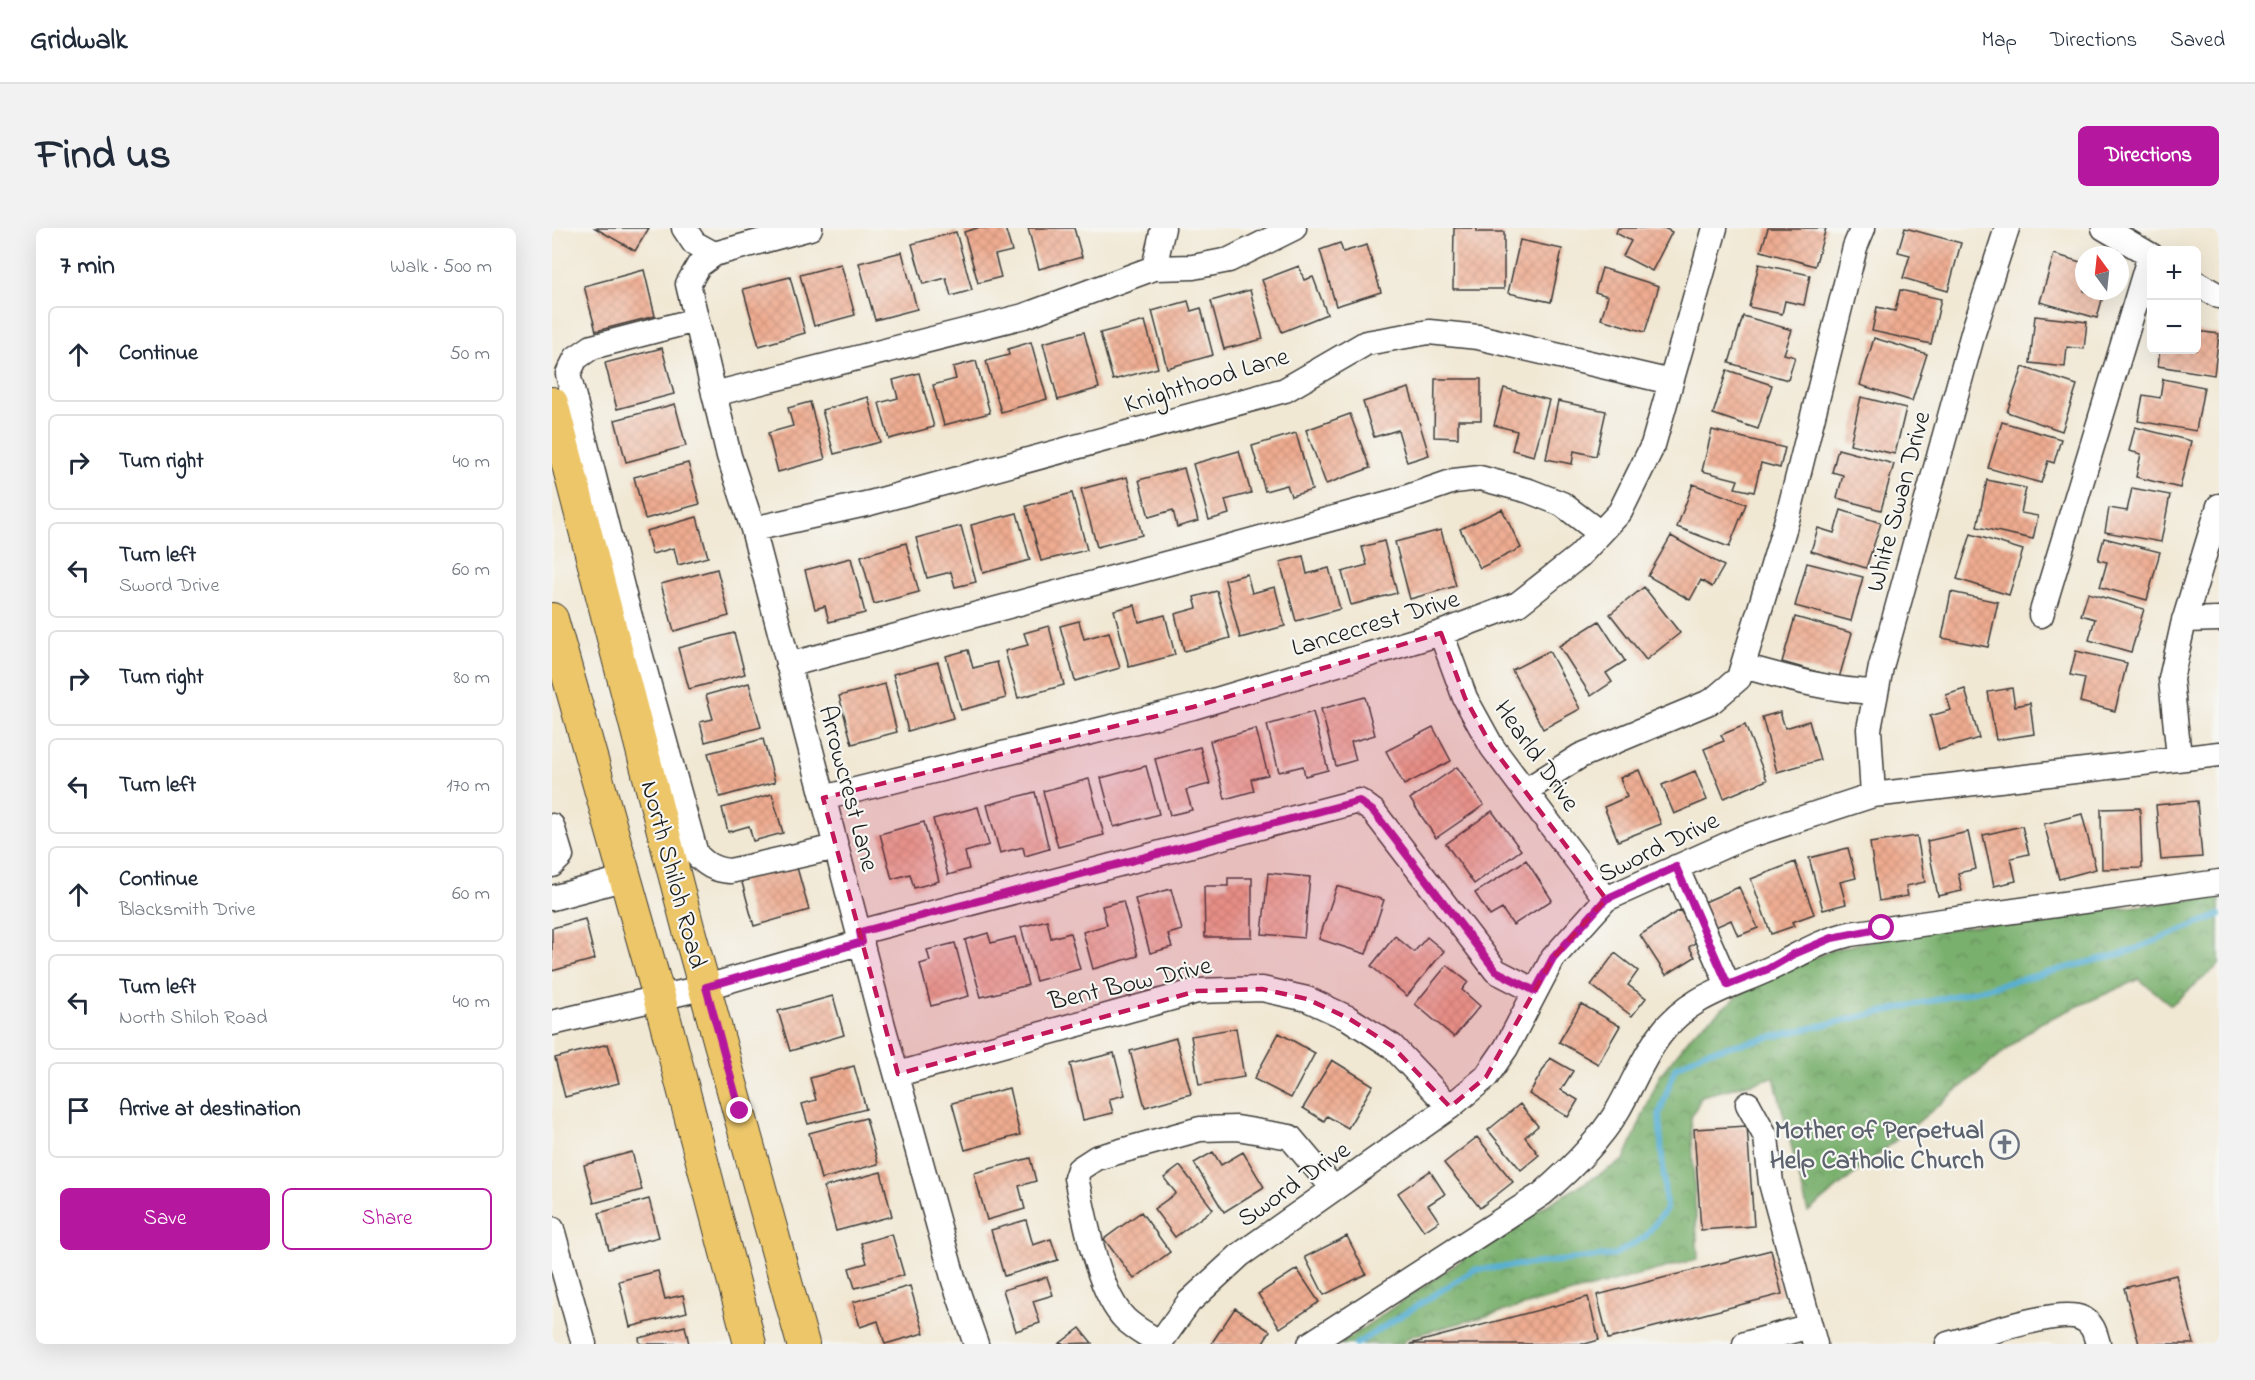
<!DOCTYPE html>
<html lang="en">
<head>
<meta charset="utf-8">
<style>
	:root { --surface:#fff; --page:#f2f2f3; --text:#1f2937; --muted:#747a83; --line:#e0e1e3; --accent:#b5179e }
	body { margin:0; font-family:"Indie Flower",sans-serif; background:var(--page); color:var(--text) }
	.controls { position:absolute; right:18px; top:18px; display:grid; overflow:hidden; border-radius:9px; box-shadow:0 6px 24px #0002 }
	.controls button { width:54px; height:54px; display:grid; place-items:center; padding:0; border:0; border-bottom:2px solid var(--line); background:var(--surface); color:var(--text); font:30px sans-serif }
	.compass { position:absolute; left:1523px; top:18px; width:54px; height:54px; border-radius:50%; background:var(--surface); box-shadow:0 6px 24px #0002; rotate:345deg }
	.stop { position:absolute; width:18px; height:18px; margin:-14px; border:4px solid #b5179e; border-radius:50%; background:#fff }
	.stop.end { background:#b5179e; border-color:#fff; box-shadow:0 2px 6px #0008 }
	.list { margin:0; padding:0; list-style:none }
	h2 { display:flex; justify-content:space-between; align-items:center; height:78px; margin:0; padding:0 24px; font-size:26px }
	h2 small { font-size:20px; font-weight:400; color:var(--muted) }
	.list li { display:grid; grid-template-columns:39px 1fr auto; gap:18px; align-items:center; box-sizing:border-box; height:96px; margin:0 12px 12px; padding:0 12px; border:2px solid var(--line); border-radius:9px }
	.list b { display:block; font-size:22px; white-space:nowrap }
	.list p { margin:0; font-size:20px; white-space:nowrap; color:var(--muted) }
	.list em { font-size:20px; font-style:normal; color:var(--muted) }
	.actions { display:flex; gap:12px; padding:18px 24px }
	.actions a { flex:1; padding:14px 0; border:2px solid var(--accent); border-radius:9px; text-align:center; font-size:21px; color:var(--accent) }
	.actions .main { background:var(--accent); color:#fff }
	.icon { flex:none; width:33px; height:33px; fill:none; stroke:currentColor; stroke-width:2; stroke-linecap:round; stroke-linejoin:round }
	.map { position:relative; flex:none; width:1667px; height:1116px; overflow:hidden; border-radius:9px }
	header { display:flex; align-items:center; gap:36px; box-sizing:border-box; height:84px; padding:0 30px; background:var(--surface); border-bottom:2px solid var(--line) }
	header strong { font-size:28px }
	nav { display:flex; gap:33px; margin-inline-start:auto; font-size:21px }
	.intro { display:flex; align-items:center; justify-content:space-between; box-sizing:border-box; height:144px; padding:0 36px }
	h1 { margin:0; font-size:42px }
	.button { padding:15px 27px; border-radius:9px; background:var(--accent); color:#fff; font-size:21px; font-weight:700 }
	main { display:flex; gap:36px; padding:0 36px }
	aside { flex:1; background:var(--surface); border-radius:9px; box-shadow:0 6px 24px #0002 }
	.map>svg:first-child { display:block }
</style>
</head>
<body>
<header>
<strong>Gridwalk</strong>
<nav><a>Map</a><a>Directions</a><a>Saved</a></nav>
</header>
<div class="intro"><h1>Find us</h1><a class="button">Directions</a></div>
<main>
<aside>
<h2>7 min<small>Walk · 500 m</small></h2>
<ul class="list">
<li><svg class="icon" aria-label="ahead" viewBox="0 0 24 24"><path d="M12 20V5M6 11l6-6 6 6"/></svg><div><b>Continue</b></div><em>50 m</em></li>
<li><svg class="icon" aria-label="right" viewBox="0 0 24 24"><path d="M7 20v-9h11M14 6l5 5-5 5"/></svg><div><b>Turn right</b></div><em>40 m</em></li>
<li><svg class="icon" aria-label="left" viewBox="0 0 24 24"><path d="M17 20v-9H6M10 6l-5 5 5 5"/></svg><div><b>Turn left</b><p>Sword Drive</p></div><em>60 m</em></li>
<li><svg class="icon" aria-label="right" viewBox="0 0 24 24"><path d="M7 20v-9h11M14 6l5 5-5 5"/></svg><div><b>Turn right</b></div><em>80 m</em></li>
<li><svg class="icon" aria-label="left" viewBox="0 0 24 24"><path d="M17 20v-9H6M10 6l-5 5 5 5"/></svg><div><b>Turn left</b></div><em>170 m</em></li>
<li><svg class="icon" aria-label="ahead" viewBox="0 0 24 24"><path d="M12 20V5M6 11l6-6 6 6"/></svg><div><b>Continue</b><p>Blacksmith Drive</p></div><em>60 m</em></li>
<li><svg class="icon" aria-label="left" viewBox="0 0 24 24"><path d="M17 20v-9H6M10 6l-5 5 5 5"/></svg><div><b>Turn left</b><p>North Shiloh Road</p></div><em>40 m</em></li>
<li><svg class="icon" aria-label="arrive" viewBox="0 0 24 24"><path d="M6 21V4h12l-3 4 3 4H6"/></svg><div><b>Arrive at destination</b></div></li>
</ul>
<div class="actions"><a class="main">Save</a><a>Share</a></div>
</aside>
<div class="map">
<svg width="1667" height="1116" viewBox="0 0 1667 1116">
	<defs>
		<pattern id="forest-crowns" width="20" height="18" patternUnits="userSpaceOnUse" patternTransform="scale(1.5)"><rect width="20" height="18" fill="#7ab06e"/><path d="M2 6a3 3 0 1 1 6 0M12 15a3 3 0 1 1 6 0" fill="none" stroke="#638e5a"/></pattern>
		<pattern id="building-cross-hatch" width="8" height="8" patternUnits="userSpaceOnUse" patternTransform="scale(1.5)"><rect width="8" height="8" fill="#eeac91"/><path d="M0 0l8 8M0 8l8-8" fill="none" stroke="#cc937c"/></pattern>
	</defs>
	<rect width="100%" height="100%" fill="#f6f6f2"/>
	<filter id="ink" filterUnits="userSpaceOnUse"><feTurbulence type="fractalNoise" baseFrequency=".0167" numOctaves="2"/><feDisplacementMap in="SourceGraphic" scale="12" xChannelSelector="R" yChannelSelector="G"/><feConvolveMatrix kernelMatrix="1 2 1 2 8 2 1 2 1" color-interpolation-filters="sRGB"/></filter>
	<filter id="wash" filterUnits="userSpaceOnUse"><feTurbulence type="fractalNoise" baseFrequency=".008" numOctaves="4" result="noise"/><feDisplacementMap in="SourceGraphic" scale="24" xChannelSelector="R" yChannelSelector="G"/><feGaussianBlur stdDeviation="1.35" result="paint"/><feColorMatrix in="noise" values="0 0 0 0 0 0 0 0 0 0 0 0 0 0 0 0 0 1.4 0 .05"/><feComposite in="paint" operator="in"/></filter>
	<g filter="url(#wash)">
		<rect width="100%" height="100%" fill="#f1e8d4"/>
		<path fill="url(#forest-crowns)" stroke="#4b6645" stroke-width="1.5" d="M1667,668V737L1619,777L1587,751L1486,796L1256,984L1222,849L1150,868L1139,890L1146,1031L860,1108L849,1116H788L959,998L1072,932L1108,847L1143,803L1198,758L1283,721L1340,708Z"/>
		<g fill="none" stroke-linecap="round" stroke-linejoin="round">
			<path stroke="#56afd3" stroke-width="6" d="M804,1116L922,1042L1062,1027L1093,1009L1114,981L1107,887L1123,840L1152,824L1423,763L1576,724L1667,687"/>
		</g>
		<g id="blocks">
			<path fill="url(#building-cross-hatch)" d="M43,0H97L83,23Z
				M425,0H453L460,23L443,27L449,49L426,55L412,4Z
				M476,0H522L530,29L487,41Z
				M902,0H925V4H952V61H901Z
				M1066,0H1112L1120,4L1100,43L1071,28L1079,13L1064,5Z
				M1216,0H1274L1263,38L1209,23Z
				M1353,0L1409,15L1396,63L1351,50L1358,27L1346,24Z
				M404,4L420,62L399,68L394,50L371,56L360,16Z
				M968,12L1010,21L999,74L956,65Z
				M788,15L791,24L815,17L829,64L784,78L768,22Z
				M350,24L365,81L323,92L307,35Z
				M1502,26L1532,35V63L1551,68L1545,90L1488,74Z
				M289,36L303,87L262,98L248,47Z
				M1207,36L1258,47L1252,77L1233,73L1230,86L1197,79Z
				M747,38L752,52L761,49L775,86L730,104L710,52Z
				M1050,40L1107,58L1093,104L1049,91L1056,68L1043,64Z
				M92,42L103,88L44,103L32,58Z
				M238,49L253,105L207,118L191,61Z
				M698,62L711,111L672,121L659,73Z
				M1348,62L1389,71L1379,116L1320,103L1325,79L1343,83Z
				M636,73L639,83L649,80L661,127L615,140L600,83Z
				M1191,88L1240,102L1232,126L1243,129L1236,152L1177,135Z
				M1483,88L1535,94L1532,121L1515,119L1513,139L1478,135Z
				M593,93L606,140L561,152L548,105Z
				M1644,103L1667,106L1662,147L1606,138L1608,122H1644Z
				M532,104L547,160L506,172L491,115Z
				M1322,110L1375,126L1360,173L1308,157Z
				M479,114L495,171L449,184L434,133L457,127L456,121Z
				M110,120L122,166L65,181L53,135Z
				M424,133L438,185L392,197L381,157L404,151L401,139Z
				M1471,139L1525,157L1510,203L1455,184Z
				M1175,142L1220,157L1206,201L1161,186Z
				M367,145L382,199L337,211L327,175L346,170L341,152Z
				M883,151H929V192H906V210L882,209Z
				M1611,151L1652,159L1644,203L1586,193L1591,167L1608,170Z
				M857,160L877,227L855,234L846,202L822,209L811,174Z
				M952,160L997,172L982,228L960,222L965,203L942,197Z
				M316,169L328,214L282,226L270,182Z
				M1309,169L1354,180L1343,226L1298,216Z
				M1006,173L1054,183L1044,228L1022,223L1020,236L994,231Z
				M258,174L273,231L226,244L216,205L241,198L236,180Z
				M123,176L134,218L74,234L63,192Z
				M798,186L818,240L774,256L754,202Z
				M1450,194L1509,211L1502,235L1496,233L1489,255L1436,240Z
				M1583,199L1639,213L1628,260L1584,249L1589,226L1577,223Z
				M1160,202L1233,220L1228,240L1209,235L1202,264L1183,260L1186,252L1150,243Z
				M744,205L760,262L739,268L735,257L713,263L700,218Z
				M1286,221L1342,236L1329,282L1285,270L1291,247L1280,244Z
				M687,223L699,265L673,272L677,286L657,292L641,236Z
				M136,235L148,276L93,291L82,249Z
				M632,240L646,293L625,299L621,282L597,289L587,252Z
				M575,249L590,307L545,319L529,261Z
				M1435,252L1474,260L1469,285L1486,288L1481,311L1425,299Z
				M1141,256L1194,276L1177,319L1125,299Z
				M1580,260L1618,267L1609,314L1553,304L1557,280L1575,283Z
				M520,265L535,322L489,333L474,278Z
				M950,281L969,320L928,340L908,301Z
				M1289,282L1329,295L1314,340L1259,323L1266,300L1282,305Z
				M465,285L478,332L431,345L419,297Z
				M145,289L156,329L126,337L122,320L100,326L94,303Z
				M409,298L424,354L403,359L399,344L375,350L364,310Z
				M889,302L904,358L858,371L843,314Z
				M1419,306L1471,322L1457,367L1405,351Z
				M1119,308L1172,338L1160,359L1149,352L1138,372L1096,348Z
				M1552,310L1608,324L1595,372L1548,359L1555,334L1546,332Z
				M832,313L845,365L799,377L790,344L815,337L810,319Z
				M354,315L367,364L322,376L309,328Z
				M751,328L755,346L777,340L788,381L744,393L728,334Z
				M299,330L313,385L277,394L273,378L263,381L253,342Z
				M1255,335L1311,349L1299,393L1243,378Z
				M165,341L177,388L122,403L109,356Z
				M695,346L700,365L723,359L733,398L688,410L673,352Z
				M1092,359L1128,405L1094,432L1058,386Z
				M665,363L678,410L632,423L623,386L645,380L642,369Z
				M1399,364L1446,374L1436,419L1390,410Z
				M1536,365L1592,381L1579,424L1537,412L1543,391L1529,387Z
				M583,377L587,394L613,387L623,427L577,439L562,382Z
				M1243,389L1300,405L1287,450L1230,434Z
				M527,393L532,411L557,404L568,440L523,453L508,398Z
				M1047,393L1073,433L1054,445L1060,454L1039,468L1007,418Z
				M497,398L512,457L466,470L453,423L476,417L472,405Z
				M182,405L193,446L137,461L126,420Z
				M416,422L421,440L445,434L454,470L409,482L394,428Z
				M997,423L1028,481L991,501L960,442Z
				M1524,423L1575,435L1563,483L1528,474L1533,450L1518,447Z
				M386,434L401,490L356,503L341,446Z
				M197,455L209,499L153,514L148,494L161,491L154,467Z
				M333,456L345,504L300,516L287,468Z
				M1460,460L1463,478L1478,475L1482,506L1444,512L1436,464Z
				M1413,461L1427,510L1387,522L1378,488L1399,482L1394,467Z
				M813,469L823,507L799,514L804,532L784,538L769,481Z
				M761,484L776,542L753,548L751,538L727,544L715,497Z
				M1228,484L1233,500L1257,493L1268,532L1225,544L1210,489Z
				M1193,497L1215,552L1172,570L1152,521L1172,513L1169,507Z
				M881,499L899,533L852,557L834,523Z
				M704,501L716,547L699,551L702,563L673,571L658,513Z
				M211,511L223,554L168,569L156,525Z
				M648,519L658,556L634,562L640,582L618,587L603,531Z
				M594,538L607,586L562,599L549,550Z
				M905,539L932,577L884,610L858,571Z
				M1087,542L1109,596L1066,613L1052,579L1075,569L1068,550Z
				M1143,543L1155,572L1122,586L1110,557Z
				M537,551L552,607L506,619L491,563Z
				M483,564L497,621L473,628L471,619L448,625L435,577Z
				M220,566L231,605L201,613L197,598L176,604L170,580Z
				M1645,573L1650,629L1609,632L1604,577Z
				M426,579L437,617L413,624L417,641L396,647L381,591Z
				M1588,580L1590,640L1550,641L1549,581Z
				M940,583L969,622L922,656L894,616Z
				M1530,586L1544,641L1507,651L1492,596Z
				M372,594L387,653L362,660L358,646L340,651L328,606Z
				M1470,598L1477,626L1459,630L1464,653L1442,658L1431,607Z
				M1416,604L1424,641L1406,645L1410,663L1386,668L1375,613Z
				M1365,608L1373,654L1354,658L1356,668L1327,673L1318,615Z
				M1296,620L1304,650L1288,654L1294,676L1271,682L1257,630Z
				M974,632L1000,672L961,697L950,681L938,688L923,665Z
				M1243,634L1262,686L1240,694L1242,698L1219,706L1199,651Z
				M244,636L257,682L202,698L189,651Z
				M716,645L758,649L752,710L710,706Z
				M676,650H700V709H653L652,658H676Z
				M785,658L832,672L814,726L767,711Z
				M1187,659L1206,700L1186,708L1179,692L1159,701L1148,676Z
				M619,661L630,702L616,706L620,719L598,725L583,671Z
				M571,673L586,728L541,741L531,704L555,697L550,678Z
				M1128,682L1147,712L1137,719L1143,729L1114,747L1088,707Z
				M33,691L43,731L0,743V700Z
				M495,692L499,710L518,705L528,741L484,753L469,699Z
				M436,705L439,715L463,709L476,757L429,769L413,712Z
				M843,708L862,724L875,709L892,723L855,768L819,738Z
				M403,715L417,768L379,778L368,736L378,733L375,722Z
				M1063,725L1086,743L1076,757L1094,770L1080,788L1039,757Z
				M895,737L916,754L910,762L928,778L902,809L863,776Z
				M281,768L292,807L238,823L226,783Z
				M1029,776L1068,798L1046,836L1007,814Z
				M684,800L692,849L647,857L639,808Z
				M727,805L763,825L739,870L702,851Z
				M624,810L639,866L593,879L578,823Z
				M56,816L67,855L13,869L3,830Z
				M562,825L573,867L557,871L561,885L531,892L518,836Z
				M998,830L1021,843L1009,862L1026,872L1016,889L977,866Z
				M780,832L821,857L796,900L775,888L772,893L751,880Z
				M302,838L314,881L256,896L250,876L264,872L258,850Z
				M457,860L468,907L413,922L400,875Z
				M968,876L986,898L973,909L987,927L969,942L936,902Z
				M314,890L326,936L269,951L257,905Z
				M1195,898L1202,998L1149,1002L1142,901Z
				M925,909L961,954L928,980L892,935Z
				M80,924L90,962L42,975L32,937Z
				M661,924L669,937L691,924L712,959L672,984L642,935Z
				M478,930L484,953L467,958L473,981L435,992L422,945Z
				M628,938L661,981L623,1009L602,981L624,965L612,950Z
				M878,943L893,966L876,977L887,993L872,1003L846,965Z
				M329,944L340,988L284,1003L272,959Z
				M97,971L107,1009L57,1022L47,985Z
				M589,984L618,1024L582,1051L552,1011Z
				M474,992L481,1017L499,1011L506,1032L452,1048L439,1002Z
				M340,1006L352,1047L303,1060L297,1040L315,1035L309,1015Z
				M795,1008L814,1046L772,1067L753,1029Z
				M1219,1022L1230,1066L1056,1111L1045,1067Z
				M745,1041L767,1074L728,1100L706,1066Z
				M106,1043L113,1071L131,1067L135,1084L78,1099L67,1053Z
				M1624,1047L1642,1116H1587L1572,1060Z
				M495,1049L501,1067L481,1073L488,1095L464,1103L451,1062Z
				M358,1058L372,1105L333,1116L326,1093L308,1099L301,1074Z
				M1036,1069L1047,1112L1033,1116H858Z
				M683,1080L718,1103L710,1116H659Z
				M133,1098L137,1116H88L87,1110Z
				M528,1100L540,1115L507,1116Z"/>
		</g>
	</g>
	<g filter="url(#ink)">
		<use href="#blocks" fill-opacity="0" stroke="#3c3b38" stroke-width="1.5"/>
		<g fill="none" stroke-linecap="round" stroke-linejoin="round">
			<defs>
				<path id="minor" d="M132,0L142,15L162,26
					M258,0L162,26L147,37L136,56L177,228L201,301L331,798L402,1053L424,1116
					M1552,0L1600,28
					M602,40L641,39L677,32L742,0
					M1644,55L1667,68
					M144,92L40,119L24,130L16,146L73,371L144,626C154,637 163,642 178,643L284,619
					M162,166L472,88L602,40L611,0
					M201,301L318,275L733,162L814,115L877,104L926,109L1119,154
					M1489,387L1598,27
					M1632,392L1667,391
					M889,405L913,470L940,519L1054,671
					M236,437L654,325L844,273L902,253L928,250L977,263L1010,276L1048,305
					M1191,438C1234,450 1279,463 1324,464
					M1627,529L1619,451L1631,397L1667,278
					M973,563L1028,528L1160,473L1187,450L1236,288L1303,19L1311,0
					M1321,567L1317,501L1329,439L1421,105L1455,0
					M271,570L641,479L889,405L966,376L1027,328L1068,284L1101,217L1163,0
					M0,598L9,628L0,637
					M1124,639L1176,757
					M0,670L74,650
					M308,704L807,573L822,584L944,743L983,763
					M0,795L154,759L310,714
					M346,846L645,763L710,761L755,771L796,790L840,818L898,879
					M1196,876L1214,909L1219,955L1263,1116
					M0,1001L32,1116
					M608,1115C596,1107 582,1100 573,1091C545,1063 533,989 524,950L527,941L544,930L648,901L685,900L738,909L782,961
					M607,1116L637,1074L688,1027L898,879L934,849L954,820L1001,730L1054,671L1190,610L1321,567L1667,526
					M758,1116L990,966C1018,942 1046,915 1066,882C1080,858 1091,829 1108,807C1136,769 1175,760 1215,742C1244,729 1267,713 1298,706L1667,654
					M1193,1116L1258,1098
					M1396,1116C1423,1109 1506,1080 1529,1090C1541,1095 1543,1105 1546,1116"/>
				<path id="major" d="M0,175L137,703L251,1116
					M0,391L107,769L198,1116"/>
			</defs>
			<use href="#minor" stroke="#3c3b38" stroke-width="27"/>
			<use href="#major" stroke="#3c3b38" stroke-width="34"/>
			<use href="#minor" stroke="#fff" stroke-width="24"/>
			<use href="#major" stroke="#ecc669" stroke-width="32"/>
		</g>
	</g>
	<g fill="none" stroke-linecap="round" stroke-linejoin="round" filter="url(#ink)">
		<path stroke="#b5179e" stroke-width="8" d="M188,883L154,759L310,714L308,704L807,573L822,584L944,743L983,763L1001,730L1054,671L1124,639L1176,757L1216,741L1242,726L1280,710L1330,700"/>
	</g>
	<path fill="#c2185b" fill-opacity="0.2" stroke="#c2185b" stroke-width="4.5" stroke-dasharray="12 8" stroke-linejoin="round" d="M889,405L913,470L940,519L1054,671L1001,730L934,849L898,879L840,818L796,790L755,771L710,761L645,763L346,846L271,570L641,479Z"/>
	<defs>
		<symbol id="church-ring" viewBox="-11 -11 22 22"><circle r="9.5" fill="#f6f6f2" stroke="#6b7280" stroke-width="1.5"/><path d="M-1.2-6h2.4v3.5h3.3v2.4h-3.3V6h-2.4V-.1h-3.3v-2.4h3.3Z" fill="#6b7280"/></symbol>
	</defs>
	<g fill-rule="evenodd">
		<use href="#church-ring" x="1436" y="900" width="33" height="33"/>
	</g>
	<g text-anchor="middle" stroke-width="4.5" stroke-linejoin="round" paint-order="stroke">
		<g font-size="26" fill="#1c1c1c" stroke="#f6f6f2">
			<text transform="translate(654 151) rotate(-17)" y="9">Knighthood Lane</text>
			<text transform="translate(1345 273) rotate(-75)" y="9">White Swan Drive</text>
			<text transform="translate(823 394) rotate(-17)" y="9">Lancecrest Drive</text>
			<text transform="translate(986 527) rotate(55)" y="9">Hearld Drive</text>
			<text transform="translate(298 560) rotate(75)" y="9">Arrowcrest Lane</text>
			<text transform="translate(1106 618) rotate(-26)" y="9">Sword Drive</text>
			<text transform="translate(123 646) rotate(75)" y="9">North Shiloh Road</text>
			<text transform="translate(578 754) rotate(-13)" y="9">Bent Bow Drive</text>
			<text transform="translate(741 955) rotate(-35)" y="9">Sword Drive</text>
		</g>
		<g font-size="26" font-weight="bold" fill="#5b616d" stroke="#f6f6f2" text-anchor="end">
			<text x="1432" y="910">Mother of Perpetual<tspan x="1432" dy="30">Help Catholic Church</tspan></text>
		</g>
	</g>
</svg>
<div class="controls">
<button>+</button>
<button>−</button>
</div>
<svg class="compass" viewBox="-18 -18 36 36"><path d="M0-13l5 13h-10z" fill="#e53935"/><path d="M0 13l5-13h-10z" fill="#747a83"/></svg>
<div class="stop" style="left:1330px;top:700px"></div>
<div class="stop end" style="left:188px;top:883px"></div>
</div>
</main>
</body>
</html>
